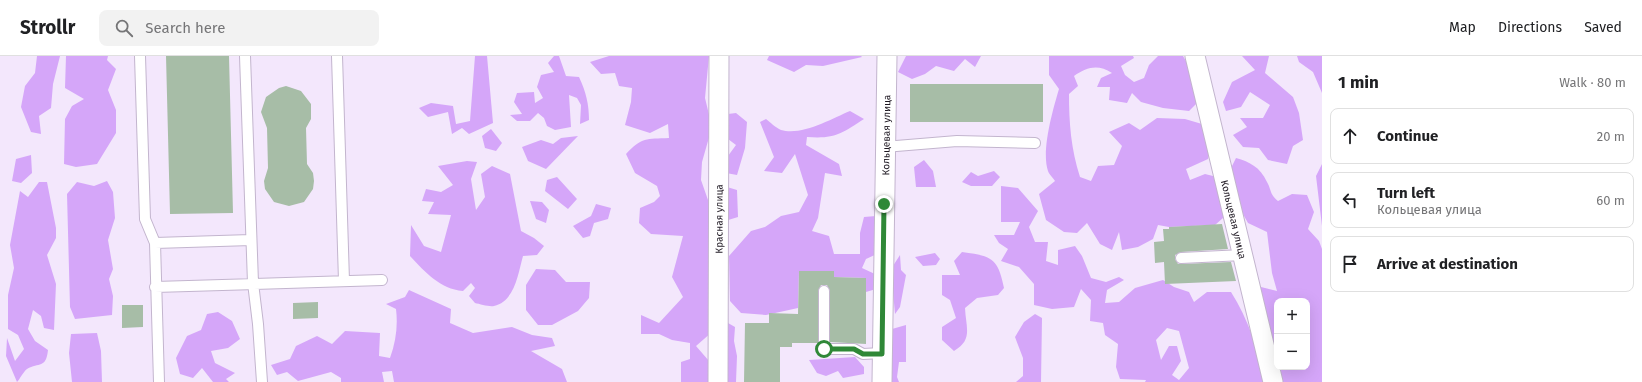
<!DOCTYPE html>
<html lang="en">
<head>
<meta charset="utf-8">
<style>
	:root { --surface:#fff; --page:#f2f2f2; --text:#202124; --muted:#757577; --line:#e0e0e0 }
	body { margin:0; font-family:"Fira Sans",sans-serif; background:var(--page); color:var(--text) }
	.controls { position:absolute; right:12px; bottom:12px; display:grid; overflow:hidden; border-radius:8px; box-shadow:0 4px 16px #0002 }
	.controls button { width:36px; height:36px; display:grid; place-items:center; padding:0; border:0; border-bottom:1px solid var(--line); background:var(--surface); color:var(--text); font:20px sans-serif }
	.stop { position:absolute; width:12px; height:12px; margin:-9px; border:3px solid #2f8837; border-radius:50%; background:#fff }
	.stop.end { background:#2f8837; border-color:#fff; box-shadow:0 1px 4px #0008 }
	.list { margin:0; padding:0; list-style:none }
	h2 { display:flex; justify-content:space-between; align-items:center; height:52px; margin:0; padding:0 16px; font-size:17px }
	h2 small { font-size:13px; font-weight:400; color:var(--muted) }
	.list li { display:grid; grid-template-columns:26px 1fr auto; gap:12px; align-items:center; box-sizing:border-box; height:56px; margin:0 8px 8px; padding:0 8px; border:1px solid var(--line); border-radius:8px }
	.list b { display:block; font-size:15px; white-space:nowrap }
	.list p { margin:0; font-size:13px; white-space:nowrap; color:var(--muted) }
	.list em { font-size:13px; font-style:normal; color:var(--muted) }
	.icon { flex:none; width:22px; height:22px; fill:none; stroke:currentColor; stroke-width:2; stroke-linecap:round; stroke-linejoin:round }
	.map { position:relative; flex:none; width:1322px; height:326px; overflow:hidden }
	header { display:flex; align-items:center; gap:24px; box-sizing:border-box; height:56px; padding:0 20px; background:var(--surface); border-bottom:1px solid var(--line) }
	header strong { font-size:19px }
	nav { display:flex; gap:22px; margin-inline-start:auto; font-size:14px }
	.search { width:280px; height:36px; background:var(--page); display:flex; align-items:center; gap:10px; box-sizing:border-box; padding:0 14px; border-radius:8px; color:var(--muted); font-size:15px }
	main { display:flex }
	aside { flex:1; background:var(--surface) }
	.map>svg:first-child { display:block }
</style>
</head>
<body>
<header>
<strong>Strollr</strong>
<div class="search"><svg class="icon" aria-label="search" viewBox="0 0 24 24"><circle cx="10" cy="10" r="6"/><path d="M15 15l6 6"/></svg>Search here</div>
<nav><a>Map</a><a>Directions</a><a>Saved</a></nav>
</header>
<main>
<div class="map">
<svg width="1322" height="326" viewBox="0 0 1322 326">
	<rect width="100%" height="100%" fill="#f3e7fc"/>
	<path fill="#d5a6f9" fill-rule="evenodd" d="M37,0H60L53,28L51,52L39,60L41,78L31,76L21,51L25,30L35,17Z
		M66,0H108L107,4L116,13L108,34L116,54V77L97,108L76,111L64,108L65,63L72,50L84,43L65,32Z
		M475,0H487L493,67L469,78L462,72L452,78L448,56L428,61L419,52L431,47L453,50L456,68L470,65Z
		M554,0H559L566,20L579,21C586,36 589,48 589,64L580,68L581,49L577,42L569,39L571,71L555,74L547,70L544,62L538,57L530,65H517L510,59L522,58L514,46L517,37L534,36L535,47L543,42L537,31L541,19L554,16L548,7Z
		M609,0H709L705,42L712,71L702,106L701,124L708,144L711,196L708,227L712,248V276L696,290L709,305L712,326H681V306L690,303V287L672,284L659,278H641V259L659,267L683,241L672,221L683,180L651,178L639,167L640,152L654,146L660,140L657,130L635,117L626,98C642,81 646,83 669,82L668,68L650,77L625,69L631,46L632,32L619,30L615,17L601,18L590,6Z
		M769,0H861L862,1L823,10L806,9L794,16L767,4Z
		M906,0H981L975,11L965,3L954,15L936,10L925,18L912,23L898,16Z
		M1049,0H1133L1134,2L1121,10L1125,19L1134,26L1144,22L1149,9L1158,0H1183L1194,19L1198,46L1189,55L1163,52L1141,46L1132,37L1127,47L1109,44L1110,31H1097L1101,22L1112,17C1098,8 1087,11 1074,20L1078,30L1069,38C1069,67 1071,93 1080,121L1091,125L1098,110L1114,109L1122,90L1109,76L1129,67L1140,74L1157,62L1185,63L1202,68L1211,91L1208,103L1186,113L1190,124L1205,118L1217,121L1224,144L1223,162L1215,169L1169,171L1158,169L1153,183L1138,191L1122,194L1119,176L1112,194L1100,188L1087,167L1077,177L1064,176L1046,164L1039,138L1055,125C1053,122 1049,118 1048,115C1041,95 1053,53 1059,33L1049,19Z
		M1242,0H1269L1265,17L1293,41L1299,57L1303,84L1293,90L1287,108L1268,104L1259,92L1243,91L1233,79L1247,71L1240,62H1263L1270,49L1250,36L1241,51L1226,55L1223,46L1232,26L1255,14Z
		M1297,0H1322V37L1313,16L1299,6Z
		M850,55L864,63C841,78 835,83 807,81L806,89L839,108L842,120L825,117L818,162L812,175L829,180L834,198H860V177L864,161L876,160L879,197L866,203L862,212L877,219L876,233L866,236V222L834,221V215H799L798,252L766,259L741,257L730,245L729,200L751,175L765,171L781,160L799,156L808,139L795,98L782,117L764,115L774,101L760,66L766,63C770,66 776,72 781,74C802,80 831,63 850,55Z
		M736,57L747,66L745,92L737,119L726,117L728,100L736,89L728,83V58Z
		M491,73L502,87L496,95L485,92L482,80Z
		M578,80L546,113L528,105L522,91L541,84L553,88L561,82Z
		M31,99L32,117L21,127L12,125L16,103Z
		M1236,102C1250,106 1260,111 1267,126C1272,135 1269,137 1278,145L1292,138L1307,139L1314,156L1308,173L1319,185L1322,193V326H1278L1260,252L1261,231L1277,235L1272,217L1267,176L1248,167L1235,144L1229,116ZM1277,245H1307V311H1277Z
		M924,104L933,115L936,131H916L914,111Z
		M467,105L477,106L471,123L476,154L485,141L481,118L492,110L510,118L521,175L534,182L544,190L537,199L523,200C518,218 515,245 494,250C489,251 480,248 475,247L469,240L475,232L471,227L463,235C440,233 425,216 410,200L411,169L424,190L441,196L451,159L428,158L434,146L422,145L426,133L441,136L453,129L438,110Z
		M1322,108V170L1316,120Z
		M994,115L1000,121L992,130H971L962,126L971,116L978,120Z
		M557,121L577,143L568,153L545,135L547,124Z
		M107,125L113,136L115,162L108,184L113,213L109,223L113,240L112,259L75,263L70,251L67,138L77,126L94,130Z
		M39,126H47L56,172V182L47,199L56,228L54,274L44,272L41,260L33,254L28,273L35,285L48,294C46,313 39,306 27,313C23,316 20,323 17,326L6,300L7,282L15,305L24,293L18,279L8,273V239L14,212L10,189L20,135L28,141Z
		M1001,130L1018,132L1038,155L1029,171L1035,186H1048L1046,205L1058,209V194L1075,190L1082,200L1091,222L1106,226L1119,221L1124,224L1107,234L1105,247L1119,246L1135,232L1163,224L1174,231L1189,236L1194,246L1207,236H1231C1248,263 1259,295 1266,326H1145L1146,324L1120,323L1116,311L1118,288L1105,279L1103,267L1090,265L1091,244L1081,233L1074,251L1052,253L1034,249V228L1019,211L1001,205L1008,193L999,187L994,179H1014L1020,166H1001ZM1167,272L1179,275L1189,312L1179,324L1172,319L1181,305L1177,290H1169L1161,304L1156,284Z
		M727,131L737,134L738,161L725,165Z
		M530,145L542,146L549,154L546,167L536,163Z
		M596,148L611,152L608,163L594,167L590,180L583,182L573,170L591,160Z
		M962,196C992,200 998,202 1004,232L998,239L977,242L965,252C966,272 973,284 954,295L942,284V271L956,262L950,244L942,239V219H960L954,205Z
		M935,197L940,203L936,209L923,210L915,201Z
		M900,199L901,214L906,219L900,251L895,258L891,213Z
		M536,213L555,214L566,226H590L589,242L578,255L552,269H538L526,254V229Z
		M409,234L451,253L450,267L473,277L512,271L532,279L552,282L555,290L531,295L562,313L567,326H394L392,315L382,316L384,326H341V322L331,316L298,325L287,316L277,319L271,309L290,303L296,290L317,280L332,288L345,275L380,277L379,300L390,302C396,285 398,270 396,253L386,248L405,241Z
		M218,256L232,265L240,283L228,292L211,295L215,307L235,317L226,323L229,326H213L202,312L193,322L180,318L176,302L187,280L201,274L207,258Z
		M1035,258L1042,262L1041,326H1016L1023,320V302L1015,281L1024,266Z
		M728,267L735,271L734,285L737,300L736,326H727Z
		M906,269V306H899L897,321L899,326H889L892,273Z
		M97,277L101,295L102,326H72L69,297L71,278Z
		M855,301L864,311V318L843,322L838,315L826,320L817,317L809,304Z"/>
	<path fill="#a7bda7" d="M166,0H229L233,157L170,158Z
		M910,28H1043V66H910Z
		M286,30L301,35L311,48V63L306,72L307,108L313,117L314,125L313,133L304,146L289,150L274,146L265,133L264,125L268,112L267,72L261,56L266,41L279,32Z
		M1222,168L1228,193L1181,196L1175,199V203L1178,208H1181L1231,206L1236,225L1165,228L1164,206L1155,207L1154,186L1164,185L1163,173H1169V171Z
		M799,215H834V221L866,222V288L830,286V235L827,229H821L818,235V287H792V291H780V326H744L745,267H769V257L798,258Z
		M318,246V262L293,263V247Z
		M122,249H143V271L122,272Z"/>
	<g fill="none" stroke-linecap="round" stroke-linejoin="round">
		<defs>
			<path id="lane" d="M140,0L145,163L155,187L159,326
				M245,0L253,227L258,268L262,326
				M337,0L344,225
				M884,91L957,85L1035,87
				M155,187L251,184
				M1181,202L1243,199
				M155,231L382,224
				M824,235V293H854L863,298L882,297"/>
			<g id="street">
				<path id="s1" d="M1195,0L1273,326"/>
				<path id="s2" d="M718,326L719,0"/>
				<path id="s3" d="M882,326L887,0"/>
			</g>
		</defs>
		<use href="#lane" stroke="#c3b5ce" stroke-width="12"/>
		<use href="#street" stroke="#c3b5ce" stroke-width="21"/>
		<use href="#lane" stroke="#fff" stroke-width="10"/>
		<use href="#street" stroke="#fff" stroke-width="19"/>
	</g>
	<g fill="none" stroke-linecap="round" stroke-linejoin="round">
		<path stroke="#2f8837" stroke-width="5" d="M824,293H854L863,298H882L884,148"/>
	</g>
	<g text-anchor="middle" stroke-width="3.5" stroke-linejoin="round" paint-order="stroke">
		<g font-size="10" fill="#1d1721" stroke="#fff">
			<text dy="4" stroke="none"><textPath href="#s3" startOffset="247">Кольцевая улица</textPath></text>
			<text dy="4" stroke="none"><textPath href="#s2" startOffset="163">Красная улица</textPath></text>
			<text dy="4" stroke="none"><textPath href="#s1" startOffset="168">Кольцевая улица</textPath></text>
		</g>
	</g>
</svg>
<div class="controls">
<button>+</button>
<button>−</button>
</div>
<div class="stop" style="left:824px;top:293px"></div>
<div class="stop end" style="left:884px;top:148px"></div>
</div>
<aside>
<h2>1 min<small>Walk · 80 m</small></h2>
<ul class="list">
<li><svg class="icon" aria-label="ahead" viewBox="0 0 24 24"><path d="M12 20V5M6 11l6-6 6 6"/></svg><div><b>Continue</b></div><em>20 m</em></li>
<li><svg class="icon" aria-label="left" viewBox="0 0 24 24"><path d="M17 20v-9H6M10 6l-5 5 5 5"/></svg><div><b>Turn left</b><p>Кольцевая улица</p></div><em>60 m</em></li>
<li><svg class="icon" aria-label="arrive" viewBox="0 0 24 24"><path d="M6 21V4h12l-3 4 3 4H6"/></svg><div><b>Arrive at destination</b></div></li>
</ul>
</aside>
</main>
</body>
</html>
